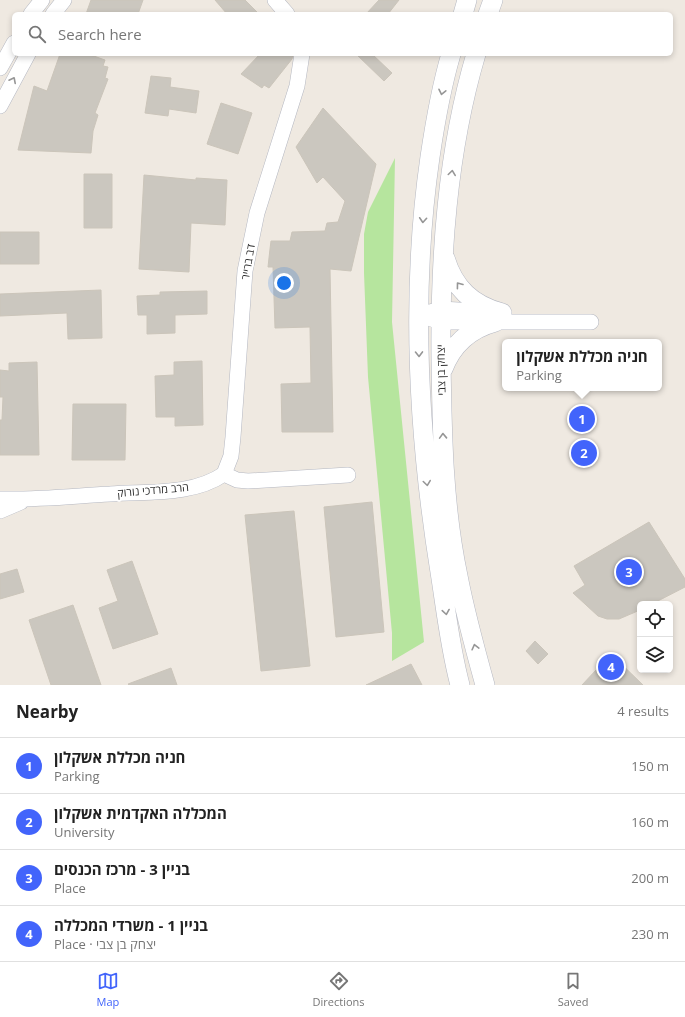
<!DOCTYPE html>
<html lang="en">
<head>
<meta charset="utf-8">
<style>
	:root { --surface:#fff; --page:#f6f6f6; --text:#222; --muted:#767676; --line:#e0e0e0; --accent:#4264fb }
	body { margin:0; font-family:"Open Sans",Heebo,sans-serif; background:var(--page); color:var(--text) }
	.controls { position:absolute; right:12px; bottom:12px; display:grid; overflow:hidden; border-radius:6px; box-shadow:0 2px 6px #0003 }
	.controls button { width:36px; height:36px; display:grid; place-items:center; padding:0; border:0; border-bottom:1px solid var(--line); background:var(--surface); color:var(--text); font:20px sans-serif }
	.you { position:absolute; left:284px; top:283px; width:14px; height:14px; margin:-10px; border:3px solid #fff; border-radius:50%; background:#1a73e8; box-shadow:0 0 0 6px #1a73e833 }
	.badge { display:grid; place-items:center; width:26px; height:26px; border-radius:50%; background:var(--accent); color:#fff; font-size:13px; font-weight:700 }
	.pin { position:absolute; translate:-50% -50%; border:2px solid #fff; box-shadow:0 1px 4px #0006 }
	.popup { position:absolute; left:502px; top:339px; width:160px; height:52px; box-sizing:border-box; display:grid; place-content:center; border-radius:6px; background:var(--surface); filter:drop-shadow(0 1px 3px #0005); font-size:13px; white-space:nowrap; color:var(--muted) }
	.popup b { font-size:15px; color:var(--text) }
	.popup::after { content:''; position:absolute; left:50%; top:100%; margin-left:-8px; border:8px solid transparent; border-top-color:var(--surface) }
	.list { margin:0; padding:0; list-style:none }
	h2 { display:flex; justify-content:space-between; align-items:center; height:52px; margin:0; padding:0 16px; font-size:17px }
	h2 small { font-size:13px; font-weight:400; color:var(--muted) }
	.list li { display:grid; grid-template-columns:26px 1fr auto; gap:12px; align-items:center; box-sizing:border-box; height:56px; padding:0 16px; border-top:1px solid var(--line) }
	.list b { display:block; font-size:15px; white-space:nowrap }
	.list p { margin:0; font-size:13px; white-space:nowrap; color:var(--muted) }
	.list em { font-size:13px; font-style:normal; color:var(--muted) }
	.icon { flex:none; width:22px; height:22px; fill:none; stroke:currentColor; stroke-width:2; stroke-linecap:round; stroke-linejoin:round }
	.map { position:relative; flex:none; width:685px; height:685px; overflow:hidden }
	.search { position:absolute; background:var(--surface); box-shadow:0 2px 6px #0003; left:12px; right:12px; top:12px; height:44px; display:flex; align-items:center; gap:10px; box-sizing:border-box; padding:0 14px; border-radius:6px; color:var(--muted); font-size:15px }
	.sheet { height:276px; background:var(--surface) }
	nav { display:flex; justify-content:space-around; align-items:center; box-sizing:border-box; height:56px; border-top:1px solid var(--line); background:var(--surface); font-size:11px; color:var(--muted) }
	nav a { display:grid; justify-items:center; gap:2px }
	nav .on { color:var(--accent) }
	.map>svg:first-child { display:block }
</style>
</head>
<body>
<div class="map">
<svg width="685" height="685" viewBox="0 0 685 685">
	<rect width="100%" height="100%" fill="#efe9e1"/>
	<path fill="#b6e59e" d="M395,158L392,322L424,642L392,661V633L368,377L364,273V234L368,212Z"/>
	<path fill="#cbc7bf" stroke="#cbc5ba" d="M91,0H143L138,14H86Z
		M215,0H245L259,14H227Z
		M379,0H399L388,14H366Z
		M60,54H88L105,60L103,66L108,67L105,78L108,79L95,113L98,115L93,131L91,153L18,150L34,86L47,91Z
		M260,54H293L292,59L269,88L264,85L262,88L241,74Z
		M356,54H372L392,73L384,81Z
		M151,76L171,78L170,87L199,91L196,113L169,109L168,116L145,113Z
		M221,103L252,113L238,154L207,144Z
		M323,108L376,164L351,271L330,269L333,432H282L281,384L311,383L310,327L275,328L273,267H268L270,249L271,241H290L292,232L325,231L327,223L338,222L345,201L323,177L317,183L296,147Z
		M84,174H112V228H84Z
		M144,175L196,180V178L227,180L225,225L191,223L189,272L139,269Z
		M0,232H39V264H0Z
		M101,290L102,338L68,339L67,313L0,316V294Z
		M207,291V314L175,315V333L147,334V315H138L137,296L160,295V292Z
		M202,361L203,425L175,426V417H156L155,376L174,375V362Z
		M37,362L39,455H0V420H2L3,397H0V370L9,371V363Z
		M73,404H126L125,460H72Z
		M372,502L384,632L336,637L324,507Z
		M294,511L310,666L261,671L245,515Z
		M649,522L685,579V587L652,604H640V610L619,619H607L598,616L573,593L585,585L574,566Z
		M132,561L158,634L113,649L99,608L118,601L107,570Z
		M17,569L24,592L0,599V574Z
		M73,605L101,685H51L29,620Z
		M535,641L548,654L538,664L526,651Z
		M611,654L643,685H582Z
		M411,664L422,685H366Z
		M171,668L177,685H129L128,684Z"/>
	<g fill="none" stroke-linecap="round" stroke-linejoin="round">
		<defs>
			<path id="minor" d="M275,0L287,14
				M31,14L42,0
				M53,14L64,0
				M0,68L14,43
				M0,106L28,54
				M430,312L441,309L492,312
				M419,315L441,322H591
				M224,474L231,456L233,437L245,271L257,213L297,86L302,54
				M0,499C37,500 74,496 110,494C147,491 192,496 224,474L237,480L248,481L348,475
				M0,511L21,502"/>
			<path id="tertiary" d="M463,14L467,0
				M488,14L493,0
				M451,54C441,88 435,123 430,157C410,295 418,435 440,572C446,610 450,648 460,685
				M476,54C447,152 440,257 441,359C442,431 443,505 458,576C465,613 475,649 485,685
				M445,258C454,288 472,305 502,313
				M443,369C452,345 469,329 495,322"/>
		</defs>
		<use href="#minor" stroke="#b4b7c1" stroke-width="16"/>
		<use href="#tertiary" stroke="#b4b7c1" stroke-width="20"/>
		<use href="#minor" stroke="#fff" stroke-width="15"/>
		<use href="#tertiary" stroke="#fff" stroke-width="19"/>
	</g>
	<defs><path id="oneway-chevron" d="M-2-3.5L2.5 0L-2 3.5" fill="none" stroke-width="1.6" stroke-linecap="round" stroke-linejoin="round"/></defs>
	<g stroke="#969696">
		<use href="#oneway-chevron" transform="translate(13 80) rotate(-63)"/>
		<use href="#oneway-chevron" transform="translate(442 92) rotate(102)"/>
		<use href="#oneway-chevron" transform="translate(452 173) rotate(-82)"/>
		<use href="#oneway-chevron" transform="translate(423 220) rotate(94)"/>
		<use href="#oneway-chevron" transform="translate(459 285) rotate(-127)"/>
		<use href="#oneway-chevron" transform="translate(419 354) rotate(89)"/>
		<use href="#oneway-chevron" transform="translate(443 436) rotate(-92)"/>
		<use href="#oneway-chevron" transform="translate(427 483) rotate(82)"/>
		<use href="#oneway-chevron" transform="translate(446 612) rotate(81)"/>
		<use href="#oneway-chevron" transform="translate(475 647) rotate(-104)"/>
	</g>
	<g text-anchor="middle" stroke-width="4" stroke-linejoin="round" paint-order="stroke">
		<g font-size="11" fill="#2e2e2e" stroke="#fff">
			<text transform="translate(248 262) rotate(-80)" y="4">דב ברייר</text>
			<text transform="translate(441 370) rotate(-91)" y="4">יצחק בן צבי</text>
			<text transform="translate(153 490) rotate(-5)" y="4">הרב מרדכי נורוק</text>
		</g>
	</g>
</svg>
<div class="controls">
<button><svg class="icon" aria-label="locate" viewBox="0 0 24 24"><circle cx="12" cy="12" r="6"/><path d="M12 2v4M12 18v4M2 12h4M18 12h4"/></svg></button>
<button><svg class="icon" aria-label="layers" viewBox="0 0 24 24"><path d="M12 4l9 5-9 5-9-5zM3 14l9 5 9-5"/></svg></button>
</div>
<div class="you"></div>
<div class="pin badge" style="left:582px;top:419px">1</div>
<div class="popup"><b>חניה מכללת אשקלון</b>Parking</div>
<div class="pin badge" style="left:584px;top:453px">2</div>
<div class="pin badge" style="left:629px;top:572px">3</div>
<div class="pin badge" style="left:611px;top:667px">4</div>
<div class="search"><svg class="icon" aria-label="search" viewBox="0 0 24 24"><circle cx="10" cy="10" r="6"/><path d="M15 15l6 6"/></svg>Search here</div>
</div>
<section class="sheet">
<h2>Nearby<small>4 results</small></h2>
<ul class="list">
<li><span class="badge">1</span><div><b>חניה מכללת אשקלון</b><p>Parking</p></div><em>150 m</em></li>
<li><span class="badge">2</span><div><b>המכללה האקדמית אשקלון</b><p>University</p></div><em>160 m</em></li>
<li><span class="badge">3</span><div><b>בניין 3 - מרכז הכנסים</b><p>Place</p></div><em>200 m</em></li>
<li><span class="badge">4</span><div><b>בניין 1 - משרדי המכללה</b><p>Place · יצחק בן צבי</p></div><em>230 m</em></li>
</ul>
</section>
<nav>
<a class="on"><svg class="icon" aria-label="map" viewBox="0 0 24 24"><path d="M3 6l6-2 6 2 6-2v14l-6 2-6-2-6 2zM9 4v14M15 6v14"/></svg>Map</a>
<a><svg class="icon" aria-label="directions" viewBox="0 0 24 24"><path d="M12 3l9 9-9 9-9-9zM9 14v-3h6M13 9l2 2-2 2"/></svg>Directions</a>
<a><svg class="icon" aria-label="saved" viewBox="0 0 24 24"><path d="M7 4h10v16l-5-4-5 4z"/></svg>Saved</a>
</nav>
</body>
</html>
